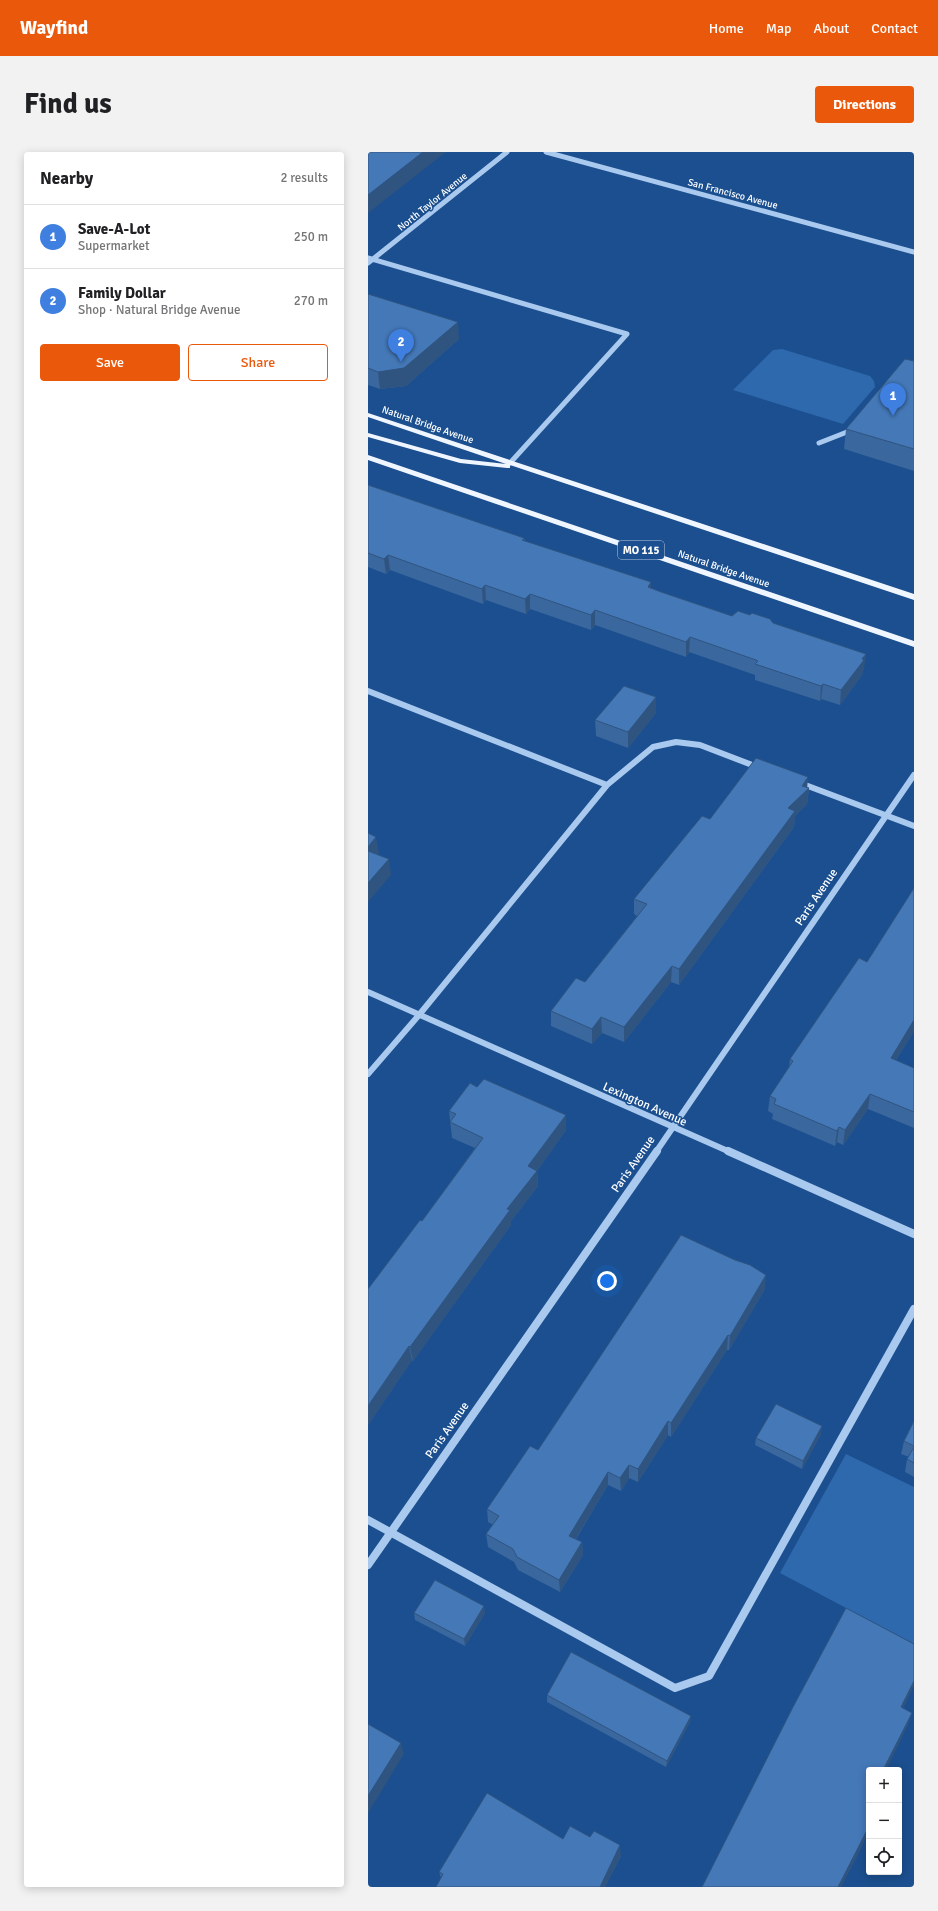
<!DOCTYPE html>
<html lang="en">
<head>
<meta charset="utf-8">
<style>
	:root { --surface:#fff; --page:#f2f2f2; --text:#202124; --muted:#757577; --line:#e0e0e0; --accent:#ea580c }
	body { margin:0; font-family:Signika,sans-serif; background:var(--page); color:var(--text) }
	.controls { position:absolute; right:12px; bottom:12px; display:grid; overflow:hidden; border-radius:4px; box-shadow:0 2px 10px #0003 }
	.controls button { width:36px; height:36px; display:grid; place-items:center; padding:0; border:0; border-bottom:1px solid var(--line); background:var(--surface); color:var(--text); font:20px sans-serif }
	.you { position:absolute; left:239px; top:1129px; width:14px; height:14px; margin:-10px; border:3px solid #fff; border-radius:50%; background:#1a73e8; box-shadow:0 0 0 6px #1a73e833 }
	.badge { display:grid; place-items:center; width:26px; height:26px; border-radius:50%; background:var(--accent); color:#fff; font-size:13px; font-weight:700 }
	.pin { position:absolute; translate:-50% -33px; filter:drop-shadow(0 1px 2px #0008) }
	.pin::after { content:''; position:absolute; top:21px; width:14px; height:12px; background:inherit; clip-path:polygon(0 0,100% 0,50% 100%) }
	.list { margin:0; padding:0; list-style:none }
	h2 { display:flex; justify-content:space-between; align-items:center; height:52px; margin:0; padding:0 16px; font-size:17px }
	h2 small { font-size:13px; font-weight:400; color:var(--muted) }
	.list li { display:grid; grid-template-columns:26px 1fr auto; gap:12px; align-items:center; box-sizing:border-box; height:64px; padding:0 16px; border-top:1px solid var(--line) }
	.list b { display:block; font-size:15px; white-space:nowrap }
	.list p { margin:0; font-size:13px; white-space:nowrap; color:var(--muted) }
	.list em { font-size:13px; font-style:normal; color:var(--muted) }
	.actions { display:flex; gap:8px; padding:12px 16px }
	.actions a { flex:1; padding:9px 0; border:1px solid var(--accent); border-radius:4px; text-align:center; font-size:14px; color:var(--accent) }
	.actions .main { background:var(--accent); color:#fff }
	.icon { flex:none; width:22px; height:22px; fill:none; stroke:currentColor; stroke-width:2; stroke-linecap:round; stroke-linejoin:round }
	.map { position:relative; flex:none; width:546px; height:1735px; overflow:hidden; border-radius:4px }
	header { display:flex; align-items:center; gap:24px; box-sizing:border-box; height:56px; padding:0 20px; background:var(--accent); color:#fff }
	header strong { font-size:19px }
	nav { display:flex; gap:22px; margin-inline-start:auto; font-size:14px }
	.intro { display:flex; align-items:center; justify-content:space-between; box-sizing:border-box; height:96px; padding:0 24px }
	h1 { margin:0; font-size:28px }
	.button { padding:10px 18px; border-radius:4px; background:var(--accent); color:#fff; font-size:14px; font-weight:700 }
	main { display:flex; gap:24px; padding:0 24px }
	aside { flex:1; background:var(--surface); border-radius:4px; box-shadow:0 2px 10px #0003 }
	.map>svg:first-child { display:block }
</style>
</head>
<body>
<header>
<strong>Wayfind</strong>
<nav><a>Home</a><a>Map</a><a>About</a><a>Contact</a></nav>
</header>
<div class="intro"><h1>Find us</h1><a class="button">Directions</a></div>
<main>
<aside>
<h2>Nearby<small>2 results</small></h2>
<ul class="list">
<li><span class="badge" style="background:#3f7fe0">1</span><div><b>Save-A-Lot</b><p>Supermarket</p></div><em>250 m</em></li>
<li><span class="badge" style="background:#3f7fe0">2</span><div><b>Family Dollar</b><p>Shop · Natural Bridge Avenue</p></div><em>270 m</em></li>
</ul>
<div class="actions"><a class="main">Save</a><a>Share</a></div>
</aside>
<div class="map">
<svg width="546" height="1735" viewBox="0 0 546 1735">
	<rect width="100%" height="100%" fill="#1b4f8f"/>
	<path fill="#2e69ad" d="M414,197L502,224L506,229L507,235L475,272L365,238L405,198Z
		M478,1302L546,1335V1492L412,1421Z"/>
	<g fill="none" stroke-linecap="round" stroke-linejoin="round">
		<path stroke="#a9c9ee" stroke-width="5" d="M178,0L546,100
			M0,106L259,182L142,311
			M0,111L139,0
			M451,291L479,280L483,275"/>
		<path stroke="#a9c9ee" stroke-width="6" d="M0,539L239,633
			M432,631L546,674
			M0,840L362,1000
			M0,922L51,863L239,633L285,595L308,590L332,593L392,616
			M288,1000L546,623"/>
		<path stroke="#a9c9ee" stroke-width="8" d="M360,999L546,1082
			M0,1368L307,1536L341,1524L546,1157
			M0,1413L289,999"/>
		<path fill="#f0f6ff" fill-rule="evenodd" d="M0,261L546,442V448L142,313V316H139L92,311L0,285V281L93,307L138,312L0,265Z
			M0,303L546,489V495L0,308Z"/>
	</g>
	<path fill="#3a679d" d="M0,142L91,187L38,234L12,237L0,233Z
		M546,209V319L476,297L478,277Z
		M0,333L156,386L157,389L293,440L364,464L405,471L496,517L495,518L494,523L472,553L453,547L452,549L387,528V523L321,500L318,505L227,473L223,478L162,457L158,462L118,448L115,452L22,418L18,422L0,415Z
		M288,561L260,596L228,584L227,568Z
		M439,636H441L439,652L427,664L426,675L311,833L303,830L256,890L234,881L224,892L183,874V859L217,830L269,764L266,762V747L342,667Z
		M546,736V879L528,908L546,916V976L500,957L475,993L469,990L467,994L404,967L405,962L400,959L402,944L421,915L422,907L499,810Z
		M109,935L198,963V978L169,1019L170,1034L143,1069V1073L45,1209L44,1208L0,1273L54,1069L107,996L84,986L81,959Z
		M367,1108L397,1137L361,1198H359L303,1285L300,1283L270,1330L261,1326L253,1339L240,1333L208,1387L214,1390L215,1403L192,1440L150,1418L146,1410L120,1395L118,1382L125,1373L120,1370L119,1357L170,1298Z
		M546,1269V1325L537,1320L539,1307L541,1305L533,1302L536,1289Z
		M453,1282L434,1317L387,1293L388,1286Z
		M46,1461H117L97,1494L47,1468Z
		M179,1543L322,1570L298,1615L179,1550Z
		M195,1687L253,1704L237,1735H68L73,1726L71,1720Z"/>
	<path fill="#305480" d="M55,0H78L0,61V43Z
		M90,170L91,187L38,234L12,237L10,220Z
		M20,403L22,418L18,422L16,407Z
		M283,430V446L280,435Z
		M117,433L118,448L115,452L114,437Z
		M162,442V457L158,462L157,447Z
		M227,458V473L223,478V463Z
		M322,485L321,500L318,505V490Z
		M498,502L496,517L495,518L494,523L472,553L473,538Z
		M455,532L453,547L452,549L453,534Z
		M288,545V561L260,596V580Z
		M440,625L439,638L441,636L439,652L427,664L426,675L311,833V817Z
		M8,685L11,701L0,713V695Z
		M21,707L23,723L0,750V731Z
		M304,814L303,830L256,890V875Z
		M233,865L234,881L224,892V877Z
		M546,868V879L520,921L523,906Z
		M502,942L500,957L475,993L477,978Z
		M198,963V978L167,1022L169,1019L170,1034L143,1069V1073L45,1209L42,1195L139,1057L160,1014Z
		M471,975L469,990L467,994L469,979Z
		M398,1123L397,1137L361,1198L362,1184Z
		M360,1183L359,1198L303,1285V1271Z
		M41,1194L44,1208L0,1273V1254Z
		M300,1269V1283L270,1330V1317Z
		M454,1274L453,1282L434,1317L435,1309Z
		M261,1313V1326L253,1339L252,1326Z
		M240,1320V1333L202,1396L201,1384Z
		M214,1390L215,1403L192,1440L191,1428Z
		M116,1454L117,1461L97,1494L96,1487Z
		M546,1529V1534L530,1567L533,1555Z
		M544,1561L540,1573L518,1618H515Z
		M323,1564L322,1570L298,1615L299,1609Z
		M33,1591L36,1602L0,1661V1644Z
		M501,1674V1679L490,1703L473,1735H470Z
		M252,1693L253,1704L237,1735H232Z"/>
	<path fill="#4478b7" stroke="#305480" d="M0,0H55L0,43Z
		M0,142L90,170L36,216L10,220L0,216Z
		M537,207L546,209V297L478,277Z
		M0,333L156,386L154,388L283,430L280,435L293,440L364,464L370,459L382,463L384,461L402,467L405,471L498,502L494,507L496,508L473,538L455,532L453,534L387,512L390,509L388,508L322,485L318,490L227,458L223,463L162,442L157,447L117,433L114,437L20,403L16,407L0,401Z
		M256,534L288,545L260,580L227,568Z
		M388,606L440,625L434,634L441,636L420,656L427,659L311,817L304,814L256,875L233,865L224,877L183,859L208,826L217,830L279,752L266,747L334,664L342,667Z
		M0,681L8,685L0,695Z
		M0,699L21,707L0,731Z
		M546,736V868L523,906L546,916V960L502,942L477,978L471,975L469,979L406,952L408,947L402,944L425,909L422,907L491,806L499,810Z
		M116,927L198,963L160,1014L169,1019L139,1057L142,1058L42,1195L41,1194L0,1254V1137L52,1068L54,1069L115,986L82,970L88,962L81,959L102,931L109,935Z
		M313,1083L367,1108L382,1113L398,1123L362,1184L360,1183L303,1271L300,1269L270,1317L261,1313L252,1326L240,1320L201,1384L214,1390L191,1428L149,1405L145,1397L118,1382L131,1364L119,1357L162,1294L170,1298Z
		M408,1252L454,1274L435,1309L388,1286Z
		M546,1269V1294L536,1289Z
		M546,1295V1311L539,1307Z
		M67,1428L116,1454L96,1487L46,1461Z
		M478,1456L546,1492V1529L533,1555L544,1561L515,1618H501V1674L492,1692L470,1735H334L425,1555Z
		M203,1500L323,1564L299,1609L179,1543Z
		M0,1572L33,1591L0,1644Z
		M119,1641L195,1687L202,1674L222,1685L226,1679L252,1693L232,1735H68L75,1722L71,1720Z"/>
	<g text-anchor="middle" stroke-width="3" stroke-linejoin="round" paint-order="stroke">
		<g font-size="10" fill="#fff" stroke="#1b4f8f">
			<text transform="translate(365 41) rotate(15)" y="4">San Francisco Avenue</text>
			<text transform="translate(64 49) rotate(-39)" y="4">North Taylor Avenue</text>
			<text transform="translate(60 272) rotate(19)" y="4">Natural Bridge Avenue</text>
			<text transform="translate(356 416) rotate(19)" y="4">Natural Bridge Avenue</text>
		</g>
		<rect fill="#1b4f8f" stroke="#bbcadd" stroke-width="1" x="250" y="389" width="46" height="18" rx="3"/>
		<g font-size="11" font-weight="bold" fill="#fff">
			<text x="273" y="402">MO 115</text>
		</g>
		<g font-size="12" fill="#fff" stroke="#1b4f8f">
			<text transform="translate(448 745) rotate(-56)" y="4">Paris Avenue</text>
			<text transform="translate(277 952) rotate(24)" y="4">Lexington Avenue</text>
			<text transform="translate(265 1012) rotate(-55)" y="4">Paris Avenue</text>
			<text transform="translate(79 1278) rotate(-55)" y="4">Paris Avenue</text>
		</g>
	</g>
</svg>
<div class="controls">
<button>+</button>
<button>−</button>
<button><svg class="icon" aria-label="locate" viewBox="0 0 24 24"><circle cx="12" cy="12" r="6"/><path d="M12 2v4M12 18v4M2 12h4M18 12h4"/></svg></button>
</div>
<div class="you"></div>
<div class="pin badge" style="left:525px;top:264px;background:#3f7fe0">1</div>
<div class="pin badge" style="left:33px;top:210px;background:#3f7fe0">2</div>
</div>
</main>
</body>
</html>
